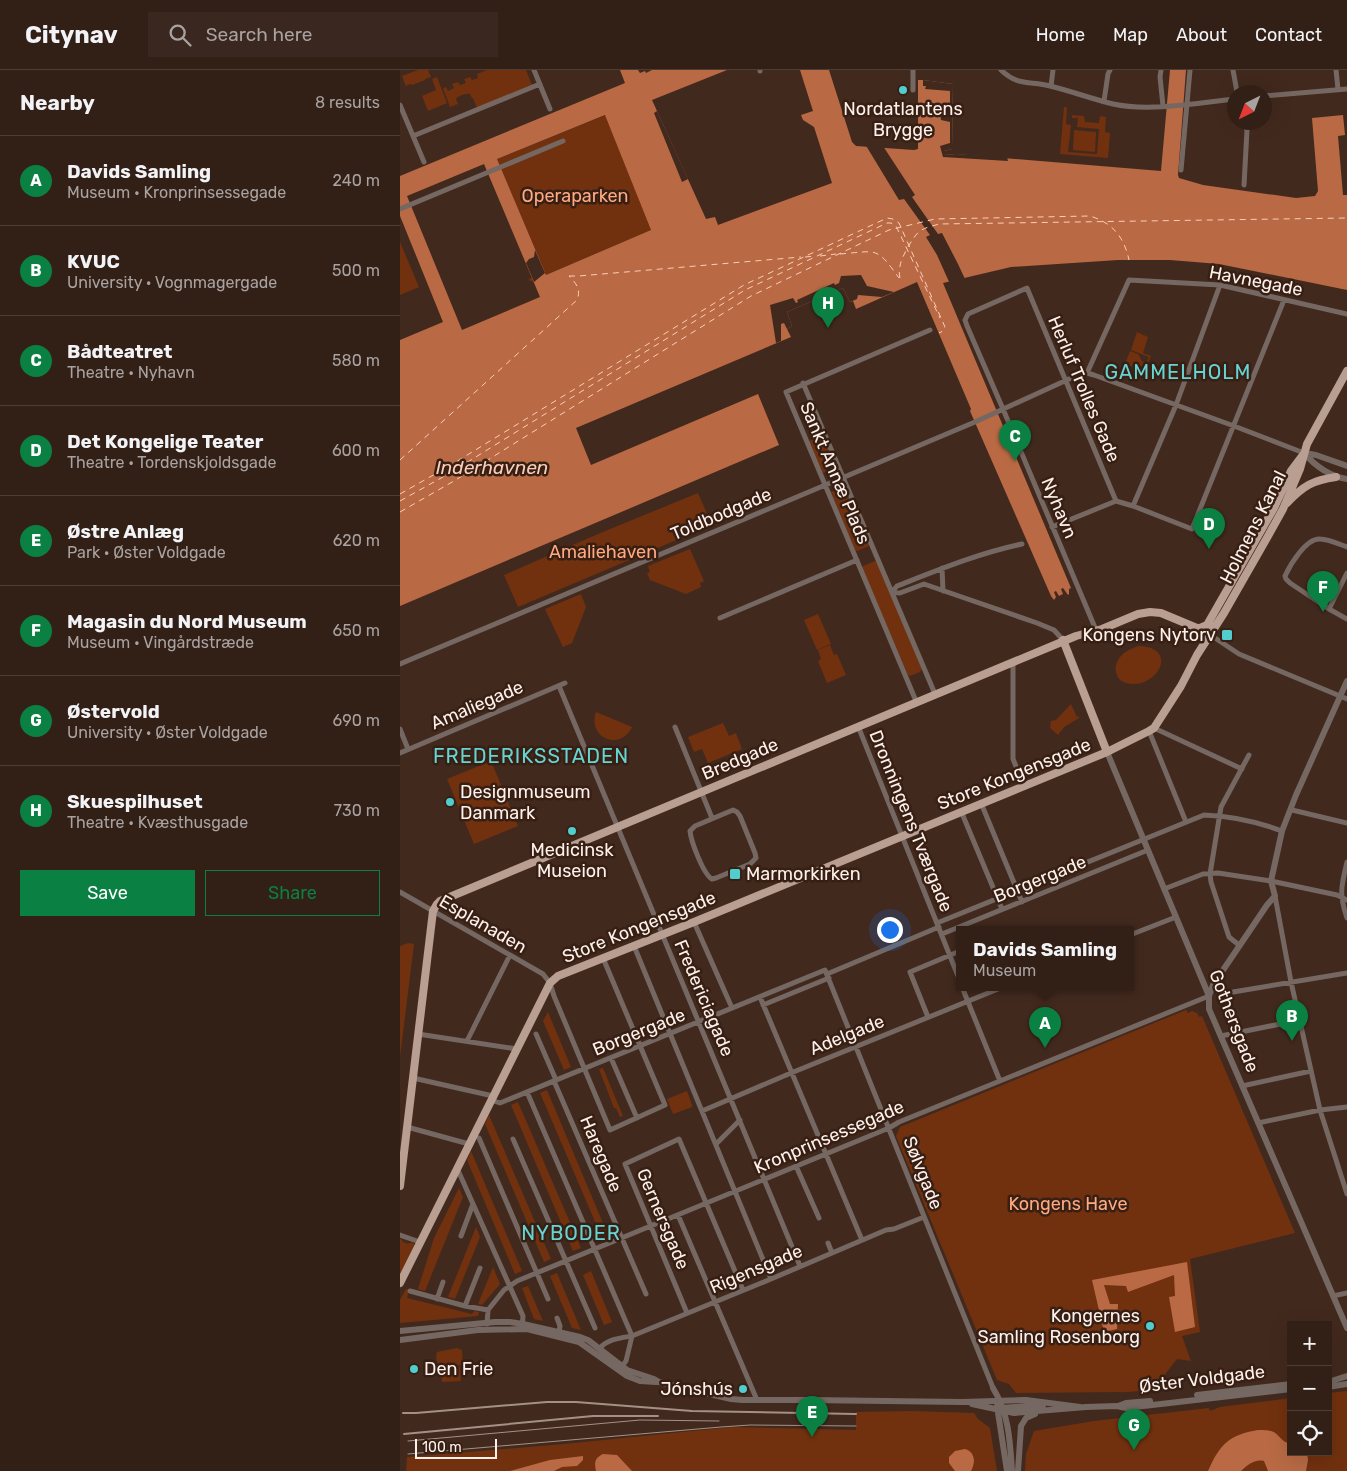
<!DOCTYPE html>
<html lang="en">
<head>
<meta charset="utf-8">
<style>
	:root { --surface:#321f16; --page:#3a271f; --text:#f1f3f6; --muted:#a8a2a1; --line:#4d3d35; --accent:#0b8043 }
	body { margin:0; font-family:Rubik,sans-serif; background:var(--page); color:var(--text) }
	.controls { position:absolute; right:15px; bottom:15px; display:grid; overflow:hidden; border-radius:0px; box-shadow:0 5px 20px #0002 }
	.controls button { width:45px; height:45px; display:grid; place-items:center; padding:0; border:0; border-bottom:1px solid var(--line); background:var(--surface); color:var(--text); font:25px sans-serif }
	.compass { position:absolute; left:827px; top:15px; width:45px; height:45px; border-radius:50%; background:var(--surface); box-shadow:0 5px 20px #0002; rotate:222deg }
	.scale { position:absolute; left:15px; bottom:12px; width:82px; box-sizing:border-box; padding-left:5px; border:2px solid #fef1eb; border-top:0; font-size:14px; line-height:18px; white-space:nowrap; color:#fef1eb; -webkit-text-stroke:4px #371f14; paint-order:stroke }
	.you { position:absolute; left:489px; top:859px; width:18px; height:18px; margin:-12px; border:4px solid #fff; border-radius:50%; background:#1a73e8; box-shadow:0 0 0 8px #1a73e833 }
	.badge { display:grid; place-items:center; width:32px; height:32px; border-radius:50%; background:var(--accent); color:#fff; font-size:16px; font-weight:700 }
	.pin { position:absolute; translate:-50% -41px; filter:drop-shadow(0 1px 2px #0008) }
	.pin::after { content:''; position:absolute; top:26px; width:18px; height:15px; background:inherit; clip-path:polygon(0 0,100% 0,50% 100%) }
	.popup { position:absolute; left:556px; top:856px; width:178px; height:65px; box-sizing:border-box; display:grid; place-content:center; border-radius:0px; background:var(--surface); filter:drop-shadow(0 1px 4px #0005); font-size:16px; white-space:nowrap; color:var(--muted) }
	.popup b { font-size:19px; color:var(--text) }
	.popup::after { content:''; position:absolute; left:50%; top:100%; margin-left:-10px; border:10px solid transparent; border-top-color:var(--surface) }
	.list { margin:0; padding:0; list-style:none }
	h2 { display:flex; justify-content:space-between; align-items:center; height:65px; margin:0; padding:0 20px; font-size:21px }
	h2 small { font-size:16px; font-weight:400; color:var(--muted) }
	.list li { display:grid; grid-template-columns:32px 1fr auto; gap:15px; align-items:center; box-sizing:border-box; height:90px; padding:0 20px; border-top:1px solid var(--line) }
	.list b { display:block; font-size:19px; white-space:nowrap }
	.list p { margin:0; font-size:16px; white-space:nowrap; color:var(--muted) }
	.list em { font-size:16px; font-style:normal; color:var(--muted) }
	.actions { display:flex; gap:10px; padding:15px 20px }
	.actions a { flex:1; padding:11px 0; border:1px solid var(--accent); border-radius:0px; text-align:center; font-size:18px; color:var(--accent) }
	.actions .main { background:var(--accent); color:#fff }
	.icon { flex:none; width:28px; height:28px; fill:none; stroke:currentColor; stroke-width:2; stroke-linecap:round; stroke-linejoin:round }
	.map { position:relative; flex:none; width:947px; height:1401px; overflow:hidden }
	header { display:flex; align-items:center; gap:30px; box-sizing:border-box; height:70px; padding:0 25px; background:var(--surface); border-bottom:1px solid var(--line) }
	header strong { font-size:24px }
	nav { display:flex; gap:28px; margin-inline-start:auto; font-size:18px }
	.search { width:350px; height:45px; background:var(--page); display:flex; align-items:center; gap:12px; box-sizing:border-box; padding:0 18px; border-radius:0px; color:var(--muted); font-size:19px }
	main { display:flex }
	aside { flex:1; background:var(--surface) }
	.map>svg:first-child { display:block }
</style>
</head>
<body>
<header>
<strong>Citynav</strong>
<div class="search"><svg class="icon" aria-label="search" viewBox="0 0 24 24"><circle cx="10" cy="10" r="6"/><path d="M15 15l6 6"/></svg>Search here</div>
<nav><a>Home</a><a>Map</a><a>About</a><a>Contact</a></nav>
</header>
<main>
<aside>
<h2>Nearby<small>8 results</small></h2>
<ul class="list">
<li><span class="badge">A</span><div><b>Davids Samling</b><p>Museum · Kronprinsessegade</p></div><em>240 m</em></li>
<li><span class="badge">B</span><div><b>KVUC</b><p>University · Vognmagergade</p></div><em>500 m</em></li>
<li><span class="badge">C</span><div><b>Bådteatret</b><p>Theatre · Nyhavn</p></div><em>580 m</em></li>
<li><span class="badge">D</span><div><b>Det Kongelige Teater</b><p>Theatre · Tordenskjoldsgade</p></div><em>600 m</em></li>
<li><span class="badge">E</span><div><b>Østre Anlæg</b><p>Park · Øster Voldgade</p></div><em>620 m</em></li>
<li><span class="badge">F</span><div><b>Magasin du Nord Museum</b><p>Museum · Vingårdstræde</p></div><em>650 m</em></li>
<li><span class="badge">G</span><div><b>Østervold</b><p>University · Øster Voldgade</p></div><em>690 m</em></li>
<li><span class="badge">H</span><div><b>Skuespilhuset</b><p>Theatre · Kvæsthusgade</p></div><em>730 m</em></li>
</ul>
<div class="actions"><a class="main">Save</a><a>Share</a></div>
</aside>
<div class="map">
<svg width="947" height="1401" viewBox="0 0 947 1401">
	<rect width="100%" height="100%" fill="#42291e"/>
	<path fill="#71310e" d="M18,0H28L31,7L25,9V10L12,15L11,14L7,15L6,17L2,6Z
		M87,0H126L132,15L77,38L73,28H72L70,24C66,23 58,26 56,29L58,34L50,37L43,18L46,17L48,21L54,18L52,14L58,12L60,15L66,13L64,9L70,7L72,10L78,8L77,4Z
		M37,7L47,33L28,41L22,26L36,20L32,9Z
		M664,37H667L666,54L671,55L668,82L697,84L699,59L677,57L678,48H672V45L684,46L685,52L699,53L700,46L706,47L705,62L710,63L708,88L660,84Z
		M206,45L251,160L146,205L145,203L134,212L128,210L143,199L97,89Z
		M674,60L696,62L695,82L673,80Z
		M0,172L19,217L0,225Z
		M737,262L748,267L743,283L751,286L744,301L725,294L730,281L738,284L742,291L746,293L749,287L731,280Z
		M423,365L437,397L423,403L409,371Z
		M445,416L470,474L469,476L457,481L455,480L431,422Z
		M298,423L312,455L118,537L104,505L198,464Z
		M290,479L304,511L300,513L301,517L286,524L250,510L247,503L250,502L248,496Z
		M475,491L477,492L522,599L520,602L510,606L508,605L462,498L463,496Z
		M181,524L186,537L172,573L163,577L145,539Z
		M418,544L431,574L417,580L404,550Z
		M430,575L434,585L437,584L446,605L427,613L418,591L421,589L418,580Z
		M739,576C781,578 756,621 726,613C713,609 713,593 722,585C727,580 733,578 739,576Z
		M671,634L677,647L679,646V648L664,657L658,665L650,658L651,651L656,650Z
		M196,642L232,657C220,682 187,668 196,642Z
		M323,653L329,666L336,663L342,679L308,693L302,679L294,682L288,667Z
		M91,691L118,756L74,774L47,709Z
		M8,873L14,874L0,987V876Z
		M786,940L788,943L792,941L797,943L799,947L802,946L895,1163L790,1189L800,1262L782,1266L791,1291L777,1289L759,1312L760,1319L728,1322L616,1323L609,1314L597,1310L496,1066L500,1057Z
		M148,942L171,997L164,1000L143,951Z
		M203,998L223,1046L220,1047L216,1038H214L199,999Z
		M147,1020L208,1165L202,1168L140,1023Z
		M287,1021L292,1035V1037L273,1044L267,1029Z
		M118,1032L181,1178L173,1181L111,1035Z
		M89,1045L151,1189L144,1192L85,1054Z
		M71,1081L122,1201L115,1204L67,1090Z
		M59,1118L63,1127L25,1221L18,1219L34,1168Z
		M76,1157L80,1167L55,1229L48,1227Z
		M0,1169H1C3,1173 8,1175 12,1172L15,1175L0,1205Z
		M93,1197L100,1214L82,1235L78,1234Z
		M191,1201L212,1252L204,1255L183,1205Z
		M157,1203L181,1260L172,1258L150,1206Z
		M128,1216L143,1251L134,1249L122,1218Z
		M6,1219L9,1220L7,1228L72,1244L74,1241L79,1242L78,1246L0,1253V1230Z
		M57,1278L62,1280V1282L63,1295L39,1297L36,1288L37,1282Z
		M60,1297L61,1311L42,1312L41,1298Z
		M947,1321V1401H625L626,1384L634,1361L694,1351L809,1338L810,1341L820,1337L891,1328V1382H928V1323Z
		M512,1341L574,1343L578,1349L590,1358L597,1401H6L7,1387L164,1374L332,1357L456,1360V1342Z"/>
	<path fill="#b96a44" fill-rule="evenodd" d="M220,0H238L240,3L245,1L246,3L252,0H327L252,30L306,149L315,147L318,155L432,113L414,57L403,50L401,45L413,41L400,0H429L452,72L456,76L514,80L518,79V10H523L553,14L552,79L544,81V84L556,85V84L761,101L770,0H786L778,105L779,108L803,115L896,128L915,126L918,121L912,48L943,45L945,65L938,66L943,125H947V220L819,194L770,190H718L611,197L543,213L671,518L669,519V524L668,525L663,518L661,519L663,524L659,526L656,521L654,522L656,527L654,530L651,526L570,341L571,339L517,212L456,239L453,231L450,232L443,218L387,242L392,256L387,259L391,267L176,358L191,395L358,324L379,375L0,536V270L43,252L0,146V106L225,13ZM205,45L251,160L146,205L97,89ZM84,94L140,227L62,260L7,126Z
		M787,1192L795,1257L775,1262L769,1227L775,1226L774,1205L728,1222L726,1216L704,1215L710,1234H718L717,1259L704,1262L692,1210Z
		M858,1360C862,1360 868,1360 871,1361C879,1363 880,1371 888,1373L891,1372V1382H907L908,1390L906,1401H868L864,1391C854,1389 848,1395 841,1401H808C820,1374 829,1365 858,1360Z
		M565,1379C575,1382 576,1392 571,1401H555L549,1393V1387L555,1381Z
		M203,1384L217,1385L232,1401H196C194,1392 195,1388 203,1384Z
		M183,1386V1390L177,1396L162,1397L154,1401H110L150,1390Z"/>
	<path fill="#42291e" d="M523,10L553,14L552,79L544,81V84L556,85V84L607,87L608,91L543,87L540,76L550,73V52L541,50L540,44L550,43V21L525,19L526,16H523Z
		M257,41L288,109L282,112L254,43Z
		M465,74L483,76L515,125L512,127L538,164L542,163L558,194L565,209L550,214L537,185L526,167L530,165L504,129L499,130Z
		M135,180L145,203L134,212L126,193L129,189L134,187Z
		M461,205L467,216L494,222L482,227L458,225L457,229L450,232L443,218L387,242L392,256L387,259L384,253L381,254V271L376,273L370,235L393,228L396,233L398,232L397,230L434,213L435,215L439,213L441,206Z"/>
	<g fill="none" stroke-linecap="round" stroke-linejoin="round">
		<path stroke="#fbceba" stroke-width="1" stroke-dasharray="6 5" stroke-linecap="butt" d="M440,184C478,181 476,176 499,208
			M420,186L436,184
			M405,187L416,186
			M169,206H179L401,187
			M500,208C499,204 499,200 500,196C501,188 513,166 520,161C526,157 533,156 539,154L947,148
			M0,390L177,230C181,220 177,214 169,206
			M0,424L51,395L344,215L487,148L493,149L499,153L545,257L543,261L539,263
			M0,431L50,403L345,220L487,153H491L496,156L540,248
			M0,442L54,411L351,226L489,160L535,149L690,146C713,153 724,167 729,190"/>
		<path stroke="#756862" stroke-width="5" d="M134,0L150,39
			M360,0V1
			M601,0C617,16 630,11 650,16C671,21 692,29 713,34C749,42 798,33 834,29
			M761,0L760,7L763,36
			M833,0L837,22
			M936,0L938,19
			M651,16L653,0
			M513,20V0
			M864,26L947,19
			M704,31L708,4L710,0
			M0,35L24,92
			M844,52L847,60L844,115
			M13,66L140,14
			M781,100L790,0
			M0,139L163,71
			M687,303L729,210L820,215L947,244
			M403,313L535,624
			M733,436L776,335L820,215
			M652,457L716,431L733,436L792,459L884,230
			M622,474C579,483 538,500 497,516L492,522L500,523L524,514L637,553L654,560L663,570
			M947,477C939,474 928,469 920,469C906,468 890,495 885,506L886,509L890,513L929,539L947,549
			M542,498L543,521
			M929,539L947,503
			M320,548L457,490
			M800,558L839,584L947,629
			M696,560L603,339L567,256L565,250L568,244L627,218L716,431
			M613,592V689L624,716
			M0,594L575,352L680,304L687,303L694,305L834,356L904,383
			M159,616L400,1196
			M516,631L386,322L530,260
			M458,656L560,911
			M275,657L312,748
			M754,658L842,699
			M0,659L8,679
			M749,661L786,752
			M0,683L165,613
			M581,733L622,832
			M333,740L337,742L340,746L355,783L356,788L350,794L316,808L312,809C303,804 291,771 290,761L295,756Z
			M892,740L947,753
			M561,741L602,839
			M947,792C941,816 939,825 947,848
			M764,819L803,804L818,803L871,811L937,825L947,830
			M0,822L143,904L150,913L154,926L210,1060L265,1035L203,888
			M875,826L891,912L920,1040L947,1124
			M294,852L332,938
			M537,853L804,745C830,746 858,752 882,761
			M542,864L748,780
			M730,865L776,847
			M839,875L829,867L811,812L810,804L821,737L849,685
			M234,876L371,1209
			M427,904L539,857
			M562,917L600,1011
			M833,922L947,903
			M360,927L462,1170
			M363,935L429,908
			M528,947L510,902L560,881
			M18,964L117,979
			M136,964L156,1010
			M821,966L900,950
			M67,971L110,885
			M211,988L237,1048
			M13,1008L93,1026
			M154,1011L246,1224
			M842,1016L911,1001
			M127,1022L232,1266L226,1291L222,1296
			M91,1030L100,1033L425,900L593,1318
			M302,1041L391,1003L603,917
			M858,1053L920,1040L947,1037
			M7,1057L69,1074
			M79,1068L148,1229
			M113,1069L195,1258
			M316,1074L340,1050
			M396,1096L419,1148
			M57,1098L123,1246L122,1258
			M278,1145L357,1330
			M0,1165L20,1172
			M61,1166L73,1134
			M428,1173L432,1183
			M10,1221L65,1236L88,1240
			M933,1226L947,1223
			M37,1229L43,1212
			M65,1236L80,1198
			M287,1243L225,1094L279,1069L343,1220
			M157,1248L160,1256L159,1262
			M87,1254L88,1240L104,1220L117,1211L489,1058L499,1052L809,926
			M200,1278C208,1269 220,1268 232,1266L371,1209L486,1160L494,1159L524,1147"/>
		<path stroke="#756862" stroke-width="6" d="M904,383C916,397 929,406 947,409
			M904,383L916,385L947,396
			M707,682L809,926V939L947,1258
			M809,926L813,915L867,835L875,826L871,811L882,761L896,725L947,611
			M0,1261L95,1252H110L123,1254L180,1267L188,1270L227,1300L254,1309L259,1312L331,1329L342,1330H409L563,1332L626,1330L680,1337
			M0,1270L78,1260L127,1259L179,1272L227,1306L240,1311L256,1312
			M928,1312L947,1306
			M928,1317L947,1314
			M593,1318C609,1344 610,1371 612,1401
			M797,1325L891,1314
			M572,1334L614,1343L686,1337L717,1336L726,1338L891,1319
			M597,1336L607,1401
			M718,1336L726,1333L750,1331
			M601,1338L643,1335
			M618,1401L621,1356L626,1348L635,1344"/>
		<path stroke="#b99e92" stroke-width="8" d="M887,433C903,416 913,410 936,407
			M663,570L707,682
			M0,1116L33,841L37,834L40,831L676,566L702,559L738,544L750,542L761,543L797,558H800L807,555L874,438L891,401L903,385
			M0,1213L150,913L158,906L294,852L707,682L749,661L754,658L781,616L797,585L824,543L868,466L883,439L900,399L907,374L947,301"/>
		<path stroke="#a39188" stroke-width="1" d="M8,1371L240,1350L319,1351
			M8,1384L321,1357L350,1355L456,1356"/>
		<path stroke="#a39188" stroke-width="2" d="M3,1343H16L147,1332H176L292,1341L456,1344
			M4,1364L193,1346H258"/>
	</g>
	<g fill="#52cdcd" stroke="#371f14" stroke-width="2">
		<circle cx="503" cy="20" r="5"/>
		<rect x="821" y="559" width="12" height="12" rx="2.5"/>
		<circle cx="50" cy="732" r="5"/>
		<circle cx="172" cy="761" r="5"/>
		<rect x="329" y="798" width="12" height="12" rx="2.5"/>
		<circle cx="750" cy="1256" r="5"/>
		<circle cx="14" cy="1299" r="5"/>
		<circle cx="343" cy="1319" r="5"/>
	</g>
	<g text-anchor="middle" stroke-width="5" stroke-linejoin="round" paint-order="stroke">
		<g font-size="18" fill="#fef1eb" stroke="#371f14" text-anchor="end">
			<text x="503" y="45" text-anchor="middle">Nordatlantens<tspan x="503" dy="21">Brygge</tspan></text>
			<text x="816" y="571">Kongens Nytorv</text>
			<text x="60" y="728" text-anchor="start">Designmuseum<tspan x="60" dy="21">Danmark</tspan></text>
			<text x="172" y="786" text-anchor="middle">Medicinsk<tspan x="172" dy="21">Museion</tspan></text>
			<text x="346" y="810" text-anchor="start">Marmorkirken</text>
			<text x="740" y="1252">Kongernes<tspan x="740" dy="21">Samling Rosenborg</tspan></text>
			<text x="24" y="1305" text-anchor="start">Den Frie</text>
			<text x="333" y="1325">Jónshús</text>
		</g>
		<g font-size="18" fill="#ffa981" stroke="#371f14">
			<text x="175" y="132">Operaparken</text>
			<text x="203" y="488">Amaliehaven</text>
			<text x="668" y="1140">Kongens Have</text>
		</g>
		<g font-size="18" fill="#fef1eb" stroke="#371f14">
			<text transform="translate(856 211) rotate(11)" y="6">Havnegade</text>
			<text transform="translate(684 319) rotate(67)" y="6">Herluf Trolles Gade</text>
			<text transform="translate(435 403) rotate(67)" y="6">Sankt Annæ Plads</text>
			<text transform="translate(659 438) rotate(67)" y="6">Nyhavn</text>
			<text transform="translate(321 444) rotate(-23)" y="6">Toldbodgade</text>
			<text transform="translate(853 457) rotate(-63)" y="6">Holmens Kanal</text>
			<text transform="translate(77 635) rotate(-23)" y="6">Amaliegade</text>
			<text transform="translate(340 689) rotate(-23)" y="6">Bredgade</text>
			<text transform="translate(614 704) rotate(-22)" y="6">Store Kongensgade</text>
			<text transform="translate(511 751) rotate(68)" y="6">Dronningens Tværgade</text>
			<text transform="translate(640 809) rotate(-22)" y="6">Borgergade</text>
			<text transform="translate(83 854) rotate(30)" y="6">Esplanaden</text>
			<text transform="translate(239 857) rotate(-22)" y="6">Store Kongensgade</text>
			<text transform="translate(304 928) rotate(67)" y="6">Fredericiagade</text>
			<text transform="translate(834 951) rotate(69)" y="6">Gothersgade</text>
			<text transform="translate(239 962) rotate(-22)" y="6">Borgergade</text>
			<text transform="translate(447 965) rotate(-22)" y="6">Adelgade</text>
			<text transform="translate(429 1067) rotate(-23)" y="6">Kronprinsessegade</text>
			<text transform="translate(201 1084) rotate(67)" y="6">Haregade</text>
			<text transform="translate(523 1103) rotate(68)" y="6">Sølvgade</text>
			<text transform="translate(263 1149) rotate(67)" y="6">Gernersgade</text>
			<text transform="translate(356 1199) rotate(-23)" y="6">Rigensgade</text>
			<text transform="translate(802 1309) rotate(-7)" y="6">Øster Voldgade</text>
		</g>
		<g font-size="19" font-style="italic" fill="#fbceba" stroke="#371f14">
			<text x="92" y="404">Inderhavnen</text>
		</g>
		<g font-size="20" letter-spacing="1" fill="#67d4d4" stroke="#371f14">
			<text x="778" y="309">GAMMELHOLM</text>
			<text x="131" y="693">FREDERIKSSTADEN</text>
			<text x="171" y="1170">NYBODER</text>
		</g>
	</g>
</svg>
<div class="controls">
<button>+</button>
<button>−</button>
<button><svg class="icon" aria-label="locate" viewBox="0 0 24 24"><circle cx="12" cy="12" r="6"/><path d="M12 2v4M12 18v4M2 12h4M18 12h4"/></svg></button>
</div>
<svg class="compass" viewBox="-18 -18 36 36"><path d="M0-13l5 13h-10z" fill="#e53935"/><path d="M0 13l5-13h-10z" fill="#a8a2a1"/></svg>
<div class="scale">100 m</div>
<div class="you"></div>
<div class="pin badge" style="left:645px;top:978px">A</div>
<div class="popup"><b>Davids Samling</b>Museum</div>
<div class="pin badge" style="left:892px;top:971px">B</div>
<div class="pin badge" style="left:615px;top:391px">C</div>
<div class="pin badge" style="left:809px;top:479px">D</div>
<div class="pin badge" style="left:412px;top:1367px">E</div>
<div class="pin badge" style="left:923px;top:542px">F</div>
<div class="pin badge" style="left:734px;top:1380px">G</div>
<div class="pin badge" style="left:428px;top:258px">H</div>
</div>
</main>
</body>
</html>
